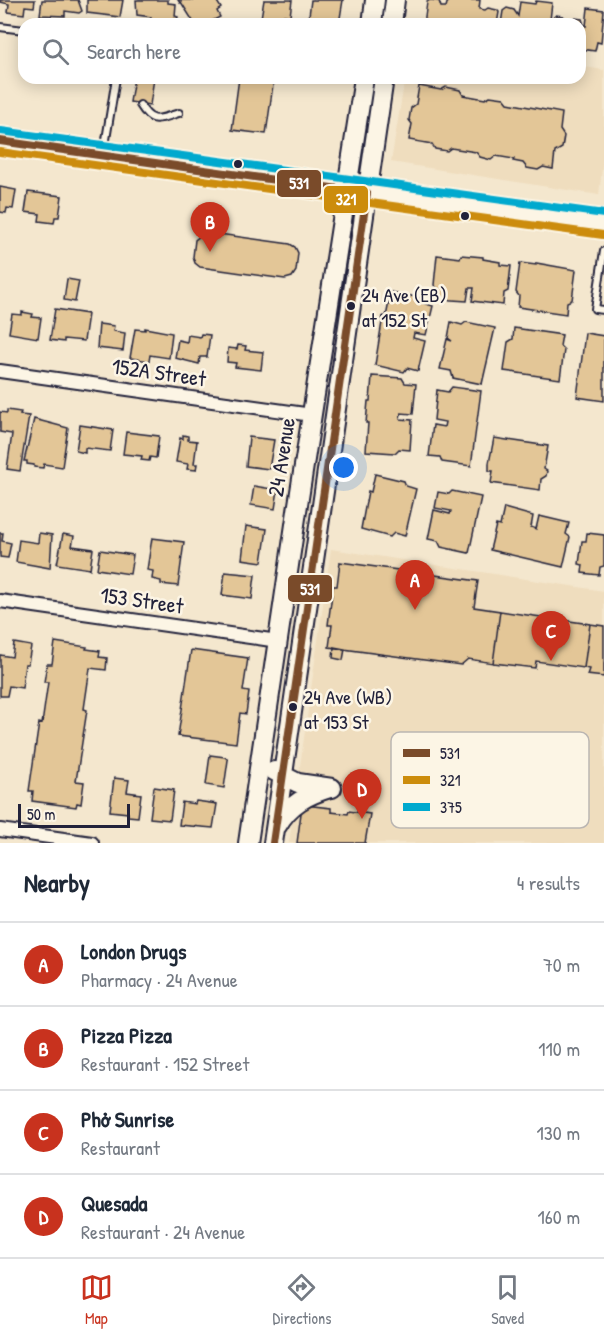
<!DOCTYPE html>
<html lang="en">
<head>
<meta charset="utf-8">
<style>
	:root { --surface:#fff; --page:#f2f2f3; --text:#1f2937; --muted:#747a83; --line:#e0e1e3; --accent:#c8321e }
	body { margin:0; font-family:"Patrick Hand",sans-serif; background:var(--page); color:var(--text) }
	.scale { position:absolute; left:18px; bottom:15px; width:112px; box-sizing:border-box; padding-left:6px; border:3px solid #22223b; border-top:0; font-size:16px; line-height:21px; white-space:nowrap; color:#22223b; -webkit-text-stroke:4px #fcf5e5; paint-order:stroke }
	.you { position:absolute; left:344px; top:468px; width:21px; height:21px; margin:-15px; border:4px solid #fff; border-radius:50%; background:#1a73e8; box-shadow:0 0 0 9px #1a73e833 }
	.badge { display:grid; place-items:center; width:39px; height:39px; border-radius:50%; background:var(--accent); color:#fff; font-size:20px; font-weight:700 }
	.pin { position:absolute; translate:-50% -50px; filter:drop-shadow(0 2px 3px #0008) }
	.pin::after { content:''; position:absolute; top:32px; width:21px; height:18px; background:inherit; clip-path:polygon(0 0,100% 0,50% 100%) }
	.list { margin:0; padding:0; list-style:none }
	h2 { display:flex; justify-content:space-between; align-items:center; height:78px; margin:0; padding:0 24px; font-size:26px }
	h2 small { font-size:20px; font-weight:400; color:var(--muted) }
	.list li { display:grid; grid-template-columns:39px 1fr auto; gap:18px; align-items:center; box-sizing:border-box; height:84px; padding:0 24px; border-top:2px solid var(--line) }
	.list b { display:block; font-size:22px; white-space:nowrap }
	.list p { margin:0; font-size:20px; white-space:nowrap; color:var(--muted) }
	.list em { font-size:20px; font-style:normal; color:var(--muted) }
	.icon { flex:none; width:33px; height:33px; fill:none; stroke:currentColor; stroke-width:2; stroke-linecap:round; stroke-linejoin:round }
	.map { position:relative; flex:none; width:604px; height:843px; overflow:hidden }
	.search { position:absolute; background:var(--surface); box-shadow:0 3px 15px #0003; left:18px; right:18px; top:18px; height:66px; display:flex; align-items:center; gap:15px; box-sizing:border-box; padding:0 21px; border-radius:18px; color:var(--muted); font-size:22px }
	.sheet { height:414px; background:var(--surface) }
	nav { display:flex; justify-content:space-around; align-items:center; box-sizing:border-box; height:84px; border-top:2px solid var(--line); background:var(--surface); font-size:16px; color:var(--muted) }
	nav a { display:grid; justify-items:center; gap:3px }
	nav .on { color:var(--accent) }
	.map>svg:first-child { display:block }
</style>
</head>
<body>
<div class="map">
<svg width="604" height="843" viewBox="0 0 604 843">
	<rect width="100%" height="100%" fill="#f4e7ce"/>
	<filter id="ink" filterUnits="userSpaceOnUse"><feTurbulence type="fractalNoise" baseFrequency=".0167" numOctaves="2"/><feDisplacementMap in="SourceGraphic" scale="12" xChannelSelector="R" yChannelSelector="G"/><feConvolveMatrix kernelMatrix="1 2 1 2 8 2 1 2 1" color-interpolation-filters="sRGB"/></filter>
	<g filter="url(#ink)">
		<path fill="#efddbe" d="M580,66L604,70V151L599,195L391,162L405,78H580Z
			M331,549L604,591V843H289Z"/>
		<path fill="#e3c697" stroke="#22223b" stroke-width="1.5" d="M0,0H35L34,7L25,6L24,14L8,12L9,4L0,2Z
			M42,0H78L82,11L79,13L65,11V16L40,15Z
			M87,0H123L120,17L87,13Z
			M136,0H168V3L176,4L175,16L178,17L177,20L175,19V24L150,23L151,17L137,15Z
			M178,0H216L221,8L217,11L220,17L206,24H191L193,21L181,2L180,3Z
			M264,0H292L290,16L284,15L283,20H289L288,24H260Z
			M311,0H343L339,24H308Z
			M430,0L439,1L441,7H446L448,0H480L479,9L485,10L488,8L497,10L499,12L497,24H424L427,2Z
			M536,1L552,3L550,20L556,15L563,16L566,20V24H501L503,11L507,8L514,10L518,16L520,2L535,4Z
			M588,8L604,10L601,43L597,42L595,51L580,49V24H569L574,18L582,19L584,25L586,26Z
			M134,78H154L150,105L130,102Z
			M239,78H274L266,134L232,130Z
			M419,86L441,90L446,87L460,90L463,95L485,99L490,96L504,98L508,103L562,113L560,130L564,136L562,148L555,152L553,169L543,167L538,170L527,168L523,163L513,161L514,159L496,156L491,160L480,157L476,152L451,148L447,151L435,149L432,144L409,140L412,124L409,120L411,108L416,104Z
			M0,187L16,190L13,209L7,208L6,213L0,212Z
			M28,192L62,196L59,217H55L54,223L39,221L40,214L25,212Z
			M205,232L290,244L295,247L298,253L296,271L292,277L285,279L200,267L195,263L193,257L195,240Z
			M437,255L460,258L461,255L483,257V259L500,262V265L511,266L508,291L504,293L503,305L472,301L474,288H469L467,301L437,299L438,289L434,285Z
			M520,263L536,265V263L576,270L572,300L567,302L566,314L518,307L519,296L516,292Z
			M67,279L79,281L75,302L64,300Z
			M391,292L421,298L423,303L433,306L426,335L414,333L413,338L425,341L418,371L407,368L404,372L375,365L383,316L386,317Z
			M55,309L88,314L84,341L64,339V342L50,340Z
			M22,312L33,314L32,317L41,318L38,338L9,333L12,314L22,315Z
			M451,322L462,325L466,322L495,328L482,384L453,378L451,371L440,369L447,339L452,341L448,338Z
			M99,324L114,326L113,331L125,333L123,351L97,348Z
			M145,328L172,333L169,358L150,355L149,361L130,358L135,329L145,330Z
			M514,328L562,335L560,346L564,350L560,379L504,371L508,342L513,339Z
			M585,333L604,336V401L577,397Z
			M201,334L210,335L207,357H200L199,364L175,358L178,340L187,342L188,335L200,337Z
			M238,345L246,346L245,350L263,352L261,370L235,367L236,363L227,362L228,348L237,349Z
			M372,376L402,378L405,383L416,384L413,414L401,413L400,419L412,420L410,450L399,449L395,453L366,451L368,423H366L368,401H370Z
			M452,387L481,391L471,466L442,462L440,457L429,456L433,425L444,427L445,422L434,420L437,390L448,392Z
			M7,410L21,412L20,415L29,416L20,471L7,469L12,434L0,432V412L7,413Z
			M34,419L68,428L62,467L44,464L43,468L34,467V465L27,464V461H24Z
			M80,425L113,430L110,451L85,448V453L76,451Z
			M126,432L159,436L156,458L150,457L149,461L141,460L142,456L123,454Z
			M183,435L188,436V440L197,441L194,464H197L196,470L187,469L188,464L176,462L180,438L183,439Z
			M249,437L274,440L269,469L246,466Z
			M494,438L548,446L544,469L547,471L546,476L541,479L540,490L491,483L493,471H489V463Z
			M375,474L404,481L406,486L416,489L405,536L394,533L390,537L361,529L368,491L371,492Z
			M254,486L278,490L275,509L251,505Z
			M452,491L481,497L469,553L441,547L438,541L428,539L434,510L450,514L451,511L435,508L438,492L449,494Z
			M504,508L533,516L531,527L536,529L539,516L569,523L566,534L570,537L563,567L490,550L496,525L500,526Z
			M246,526L267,529L262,562L242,559Z
			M0,533H3L2,541L11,543L8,558L0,557Z
			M39,533L52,535L50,568L16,562L19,540L38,543Z
			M587,533L604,535V566L600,567L599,575L582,573L583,565L579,564L582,541H586Z
			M63,534L74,536L72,546L93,549L90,569L57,564Z
			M152,538L184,542L178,586L161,584V581L152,579L153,571L147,570Z
			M100,550L133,555L130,574L97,569Z
			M340,562L478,581L474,607L500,611L493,663L468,659L461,665L329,647L332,625H328L333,586H337Z
			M225,572L255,575L252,599L222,595Z
			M500,611L590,624L584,668L536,661L535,668L493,663Z
			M590,624L604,626V677L587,675L589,669L584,668Z
			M55,642L87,647L86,649L100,651L99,657L107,658L106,670L90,668L84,709L87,710L76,781L84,782L81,804L77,803L76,807L32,801L33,791H29L39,723L42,724L48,682H44L47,664H52Z
			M14,643L31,646L28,664H25L22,688L9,686L7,696H0V655L12,657Z
			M334,647L345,649L343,660L333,658Z
			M191,650L248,658L243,691L249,692L246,714L240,713L236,743L178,736Z
			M210,755L225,757L228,760L224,788L206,785Z
			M114,778L129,780L127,792L141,794L138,817L128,816V813L110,811Z
			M154,787L174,790L170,820L150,818Z
			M196,801L217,804L213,828L179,825L182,802L195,804Z
			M304,805L331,808V812L348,814L349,811L370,814L365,843H297L302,806Z"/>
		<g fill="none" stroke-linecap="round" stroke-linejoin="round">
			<defs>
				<path id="service" d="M0,27L24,30
					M140,105C152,125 159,119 179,113
					M104,152L116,78
					M604,251L595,309L604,310"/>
				<path id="minor" d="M0,371L312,415
					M0,601L278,641
					M0,830L92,843"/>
				<path id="secondary" d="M372,24L375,0
					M392,24L395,0
					M0,141L604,225
					M274,771L298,783L332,788
					M277,826C289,804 307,795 330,788
					M248,843L297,511L364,78
					M273,843L384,78"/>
			</defs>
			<use href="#service" stroke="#22223b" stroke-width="10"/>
			<use href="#minor" stroke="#22223b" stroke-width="16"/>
			<use href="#secondary" stroke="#22223b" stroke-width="22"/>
			<use href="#service" stroke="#fcf5e5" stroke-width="6"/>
			<use href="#minor" stroke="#fcf5e5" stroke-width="12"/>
			<use href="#secondary" stroke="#fcf5e5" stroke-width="18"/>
			<defs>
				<path id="bus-1" d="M0,141L367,193L273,843"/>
				<path id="bus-2" d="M0,152L603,235"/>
				<path id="bus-3" d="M1,131L604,214"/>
			</defs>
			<use href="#bus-1" stroke="#fcf5e5" stroke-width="12"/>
			<use href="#bus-2" stroke="#fcf5e5" stroke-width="12"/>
			<use href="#bus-3" stroke="#fcf5e5" stroke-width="12"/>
			<use href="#bus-1" stroke="#7a4b2a" stroke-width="8"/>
			<use href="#bus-2" stroke="#cc8c0c" stroke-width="8"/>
			<use href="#bus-3" stroke="#00a9ce" stroke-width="8"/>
		</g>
	</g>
	<g fill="#22223b" stroke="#fcf5e5" stroke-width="2">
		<circle cx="238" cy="164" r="5"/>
		<circle cx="465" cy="216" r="5"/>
		<circle cx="351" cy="306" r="5"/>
		<circle cx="293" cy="707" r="5"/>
	</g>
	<g text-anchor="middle" stroke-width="5" stroke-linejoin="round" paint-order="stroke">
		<g font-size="20" fill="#22223b" stroke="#fcf5e5" text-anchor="start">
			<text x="362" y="302">24 Ave (EB)<tspan x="362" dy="25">at 152 St</tspan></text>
			<text x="304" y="704">24 Ave (WB)<tspan x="304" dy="25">at 153 St</tspan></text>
		</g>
		<g font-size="22" fill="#22223b" stroke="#fcf5e5">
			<text transform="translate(159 372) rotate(8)" y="8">152A Street</text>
			<text transform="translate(281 457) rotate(-81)" y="8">24 Avenue</text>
			<text transform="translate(142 600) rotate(8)" y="8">153 Street</text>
		</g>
	</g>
	<rect x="391" y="732" width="198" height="96" rx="9" fill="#fcf5e5" stroke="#bbb6b2" stroke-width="1.5"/>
	<rect x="403" y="749" width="27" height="8" fill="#7a4b2a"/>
	<rect x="403" y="776" width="27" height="8" fill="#cc8c0c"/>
	<rect x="403" y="803" width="27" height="8" fill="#00a9ce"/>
	<g font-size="16" fill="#22223b">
		<text x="440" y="759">531</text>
		<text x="440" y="786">321</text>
		<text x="440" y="813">375</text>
	</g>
	<g stroke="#fcf5e5" stroke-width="2">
		<rect x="276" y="169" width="46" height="29" rx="6" fill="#7a4b2a"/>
		<rect x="323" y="185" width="46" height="29" rx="6" fill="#cc8c0c"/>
		<rect x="287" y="574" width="46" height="29" rx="6" fill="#7a4b2a"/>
	</g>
	<g font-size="16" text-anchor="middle" font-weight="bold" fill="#fff">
		<text x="299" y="189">531</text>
		<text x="346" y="205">321</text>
		<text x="310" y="595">531</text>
	</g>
</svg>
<div class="scale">50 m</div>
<div class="you"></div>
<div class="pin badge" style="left:415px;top:610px">A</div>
<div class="pin badge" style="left:210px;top:252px">B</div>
<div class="pin badge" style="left:551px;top:661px">C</div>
<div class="pin badge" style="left:362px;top:819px">D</div>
<div class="search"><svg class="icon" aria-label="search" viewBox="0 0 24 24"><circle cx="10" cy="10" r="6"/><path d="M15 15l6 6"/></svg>Search here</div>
</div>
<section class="sheet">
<h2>Nearby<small>4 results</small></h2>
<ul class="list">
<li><span class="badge">A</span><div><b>London Drugs</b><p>Pharmacy · 24 Avenue</p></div><em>70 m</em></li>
<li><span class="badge">B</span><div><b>Pizza Pizza</b><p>Restaurant · 152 Street</p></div><em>110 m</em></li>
<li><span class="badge">C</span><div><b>Phở Sunrise</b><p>Restaurant</p></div><em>130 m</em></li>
<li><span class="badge">D</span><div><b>Quesada</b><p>Restaurant · 24 Avenue</p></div><em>160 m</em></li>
</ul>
</section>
<nav>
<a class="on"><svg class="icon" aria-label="map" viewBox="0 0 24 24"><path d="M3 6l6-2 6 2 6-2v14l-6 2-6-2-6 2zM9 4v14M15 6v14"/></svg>Map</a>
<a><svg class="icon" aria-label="directions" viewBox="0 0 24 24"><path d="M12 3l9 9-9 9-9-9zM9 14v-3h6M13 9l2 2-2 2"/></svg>Directions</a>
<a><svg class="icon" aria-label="saved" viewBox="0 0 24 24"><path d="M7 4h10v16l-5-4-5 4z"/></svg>Saved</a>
</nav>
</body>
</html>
